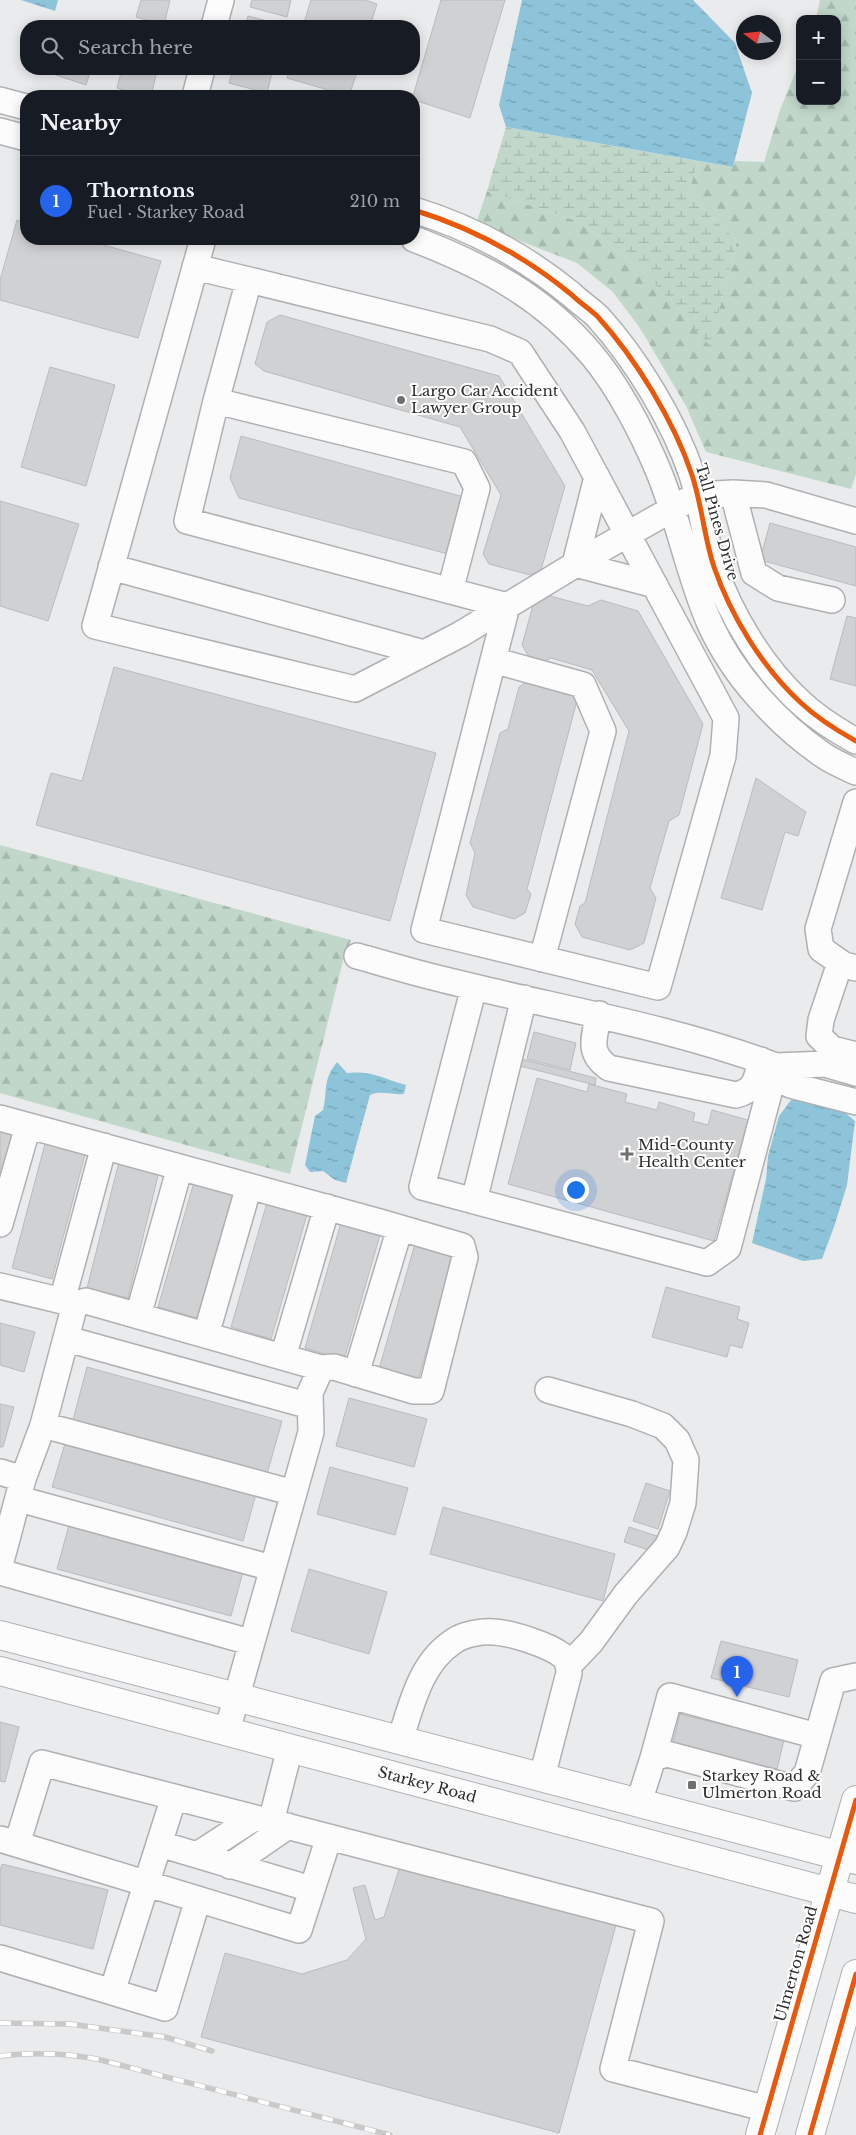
<!DOCTYPE html>
<html lang="en">
<head>
<meta charset="utf-8">
<style>
	:root { --surface:#171b24; --page:#20242c; --text:#f1f3f6; --muted:#9ea1a6; --line:#363941; --accent:#2563eb }
	body { margin:0; font-family:"Libre Baskerville",serif; background:var(--page); color:var(--text) }
	.controls { position:absolute; right:15px; top:15px; display:grid; overflow:hidden; border-radius:10px; box-shadow:0 2px 12px #0003 }
	.controls button { width:45px; height:45px; display:grid; place-items:center; padding:0; border:0; border-bottom:1px solid var(--line); background:var(--surface); color:var(--text); font:25px sans-serif }
	.compass { position:absolute; left:736px; top:15px; width:45px; height:45px; border-radius:50%; background:var(--surface); box-shadow:0 2px 12px #0003; rotate:285deg }
	.you { position:absolute; left:575px; top:1189px; width:18px; height:18px; margin:-12px; border:4px solid #fff; border-radius:50%; background:#1a73e8; box-shadow:0 0 0 8px #1a73e833 }
	.badge { display:grid; place-items:center; width:32px; height:32px; border-radius:50%; background:var(--accent); color:#fff; font-size:16px; font-weight:700 }
	.pin { position:absolute; translate:-50% -41px; filter:drop-shadow(0 1px 2px #0008) }
	.pin::after { content:''; position:absolute; top:26px; width:18px; height:15px; background:inherit; clip-path:polygon(0 0,100% 0,50% 100%) }
	.list { margin:0; padding:0; list-style:none }
	h2 { display:flex; justify-content:space-between; align-items:center; height:65px; margin:0; padding:0 20px; font-size:21px }
	h2 small { font-size:16px; font-weight:400; color:var(--muted) }
	.list li { display:grid; grid-template-columns:32px 1fr auto; gap:15px; align-items:center; box-sizing:border-box; height:90px; padding:0 20px; border-top:1px solid var(--line) }
	.list b { display:block; font-size:19px; white-space:nowrap }
	.list p { margin:0; font-size:16px; white-space:nowrap; color:var(--muted) }
	.list em { font-size:16px; font-style:normal; color:var(--muted) }
	.icon { flex:none; width:28px; height:28px; fill:none; stroke:currentColor; stroke-width:2; stroke-linecap:round; stroke-linejoin:round }
	.map { position:relative; flex:none; width:856px; height:2135px; overflow:hidden }
	.search { position:absolute; background:var(--surface); box-shadow:0 2px 12px #0003; left:20px; top:20px; width:400px; height:55px; display:flex; align-items:center; gap:12px; box-sizing:border-box; padding:0 18px; border-radius:20px; color:var(--muted); font-size:19px }
	.panel { position:absolute; background:var(--surface); box-shadow:0 2px 12px #0003; left:20px; top:90px; width:400px; height:155px; border-radius:20px }
	.map>svg:first-child { display:block }
</style>
</head>
<body>
<div class="map">
<svg width="856" height="2135" viewBox="0 0 856 2135">
	<defs>
		<pattern id="forest-firs" width="22" height="20" patternUnits="userSpaceOnUse" patternTransform="scale(1.25)"><rect width="22" height="20" fill="#c0d7c9"/><path d="M5 1l3.5 6h-7zM16 11l3.5 6h-7z" fill="#a5b9ad"/></pattern>
		<pattern id="wetland-marsh" width="20" height="14" patternUnits="userSpaceOnUse" patternTransform="scale(1.25)"><rect width="20" height="14" fill="#c0d7c9"/><path d="M1 5h8M5 5V1M11 12h8M15 12V8" fill="none" stroke="#a5b9ad"/></pattern>
		<pattern id="water-ripples" width="26" height="14" patternUnits="userSpaceOnUse" patternTransform="scale(1.25)"><rect width="26" height="14" fill="#8dc4da"/><path d="M2 4q2-2 4 0t4 0M15 11q2-2 4 0t4 0" fill="none" stroke="#74a0b1"/></pattern>
	</defs>
	<rect width="100%" height="100%" fill="#eaebed"/>
	<path fill="url(#forest-firs)" d="M820,0H856V474L851,489L706,452L686,406L640,328L613,292L577,263L476,224L487,191L580,222L645,273L710,345L737,241L688,194L698,161L733,167L735,161L764,162L780,110L800,61V101H837V19H816Z
		M0,845L351,940L344,957L290,1174L0,1093Z"/>
	<path fill="url(#wetland-marsh)" d="M506,127L698,161L688,194L737,241L710,346L645,273L580,222L487,191Z"/>
	<path fill="url(#water-ripples)" d="M21,0H58L55,11Z
		M522,0H693L735,43L752,93L733,167L506,127L499,105Z
		M337,1062L347,1073C371,1070 384,1079 406,1085L404,1094C393,1095 380,1090 370,1095L346,1183L335,1180L323,1171L310,1172L305,1165L315,1116L323,1110C328,1090 322,1081 337,1062Z
		M791,1100H810L838,1107L855,1121L847,1185L835,1224L822,1259L803,1261L752,1243L766,1179L768,1156L779,1116Z"/>
	<path fill="#d0d1d3" stroke="#babbbd" d="M141,0H170L164,25L136,17Z
		M252,0H291L287,17L250,7Z
		M311,0H365L377,4L370,26H303Z
		M441,0H505L470,118L414,100L413,96Z
		M248,16L279,24L278,26H245Z
		M58,69H91L86,85L56,75Z
		M122,69H149L157,71L151,96H127L128,91L117,88Z
		M233,69H273L267,93L229,83Z
		M290,69H358L349,96L287,78Z
		M227,91L245,96H226Z
		M17,220L26,223V239H82L161,261L138,338L0,300V280Z
		M280,315L499,376L565,486L541,570L530,575L489,564L483,554L501,495L460,427L264,371L255,364L267,322Z
		M50,367L115,385L86,486L21,467Z
		M241,436L464,497L448,554L239,498L230,478Z
		M0,501L79,524L48,621L0,606Z
		M770,523L856,547V586L760,560Z
		M546,595L588,606L601,600L638,611L703,724L679,815L669,821L650,888L656,898L644,943L630,950L582,937L575,924L580,906L585,903L629,731L592,670L551,658L545,661L529,657L522,645L534,602Z
		M847,616L856,618V686L830,679Z
		M114,667L436,753L390,921L36,825L51,773L82,781Z
		M532,678L553,684L557,691L578,697L527,889L531,894L525,913L514,919L473,907L466,895L475,853L470,843L500,733L508,729L519,687Z
		M756,778L806,812L798,836L785,832L762,910L721,898Z
		M534,1032L576,1043L570,1070L527,1059Z
		M517,1058L596,1078L595,1085L516,1065Z
		M537,1078L587,1092L589,1084L627,1094L625,1102L657,1110L659,1102L695,1113L693,1121L708,1125L712,1110L748,1120L714,1241L508,1184Z
		M0,1128L13,1132L0,1178Z
		M46,1140L86,1151L52,1279L12,1268Z
		M119,1162L159,1172L128,1298L87,1288Z
		M194,1182L233,1193L197,1318L158,1307Z
		M268,1199L308,1211L271,1339L231,1327Z
		M341,1223L380,1235L344,1360L305,1348Z
		M415,1244L454,1255L418,1380L379,1369Z
		M666,1287L740,1307L737,1319L749,1323L742,1348L730,1345L727,1357L652,1337Z
		M0,1323L35,1332L24,1372L0,1365Z
		M87,1367L282,1421L267,1474L73,1420Z
		M349,1398L427,1419L414,1467L336,1446Z
		M0,1404L14,1407L3,1447H0Z
		M66,1440L256,1494L243,1541L52,1487Z
		M330,1467L408,1488L395,1535L317,1514Z
		M646,1483L670,1491L658,1529L633,1521Z
		M443,1507L615,1554L603,1601L430,1554Z
		M69,1525L243,1572L231,1616L57,1569Z
		M629,1527L660,1537L655,1552L624,1542Z
		M309,1569L387,1592L369,1654L291,1631Z
		M721,1641L798,1660L789,1697L711,1678Z
		M680,1714L784,1740L777,1769L673,1743Z
		M0,1722L19,1727L5,1782L0,1781Z
		M2,1864L108,1890L93,1949L0,1925V1871Z
		M400,1866L616,1925L559,2133L201,2037L225,1953L302,1974L347,1960L366,1939L353,1888L365,1885L375,1920L384,1917Z"/>
	<g fill="none" stroke-linecap="round" stroke-linejoin="round">
		<defs>
			<path id="minor" d="M214,26L221,0
				M195,96L202,69
				M0,100L26,107
				M0,131L26,138
				M414,210C472,228 526,257 572,295C580,303 590,309 598,317C636,359 674,421 692,475C702,505 704,537 714,567C731,616 762,667 800,702C817,718 836,730 856,741
				M203,239L95,626L355,689L461,634L591,555L697,495L733,493L766,495L856,521
				M414,239C484,266 542,296 592,355C618,386 642,432 658,470C679,520 688,574 710,624C733,675 777,723 823,755C833,762 845,767 856,772
				M195,267L249,280
				M249,280L490,339L520,352L572,431L726,718L723,756L658,987L424,930L507,606L187,521L216,401Z
				M216,401L464,462L477,488L450,591
				M597,477L575,564L655,585
				M733,493L754,573L778,588L832,600
				M111,567L424,653
				M493,660L583,685L603,731L542,959
				M856,802L818,929L821,949L844,965L856,968
				M357,956C386,964 415,973 445,980C556,1008 669,1026 776,1066L728,1248L707,1263L422,1187L474,987
				M840,963L821,1020L819,1036L832,1049L856,1055
				M599,1014C594,1038 587,1053 609,1068L736,1095C757,1090 756,1078 761,1060
				M856,1073L825,1064L776,1066L790,1085L856,1102
				M0,1118L380,1222L462,1246L465,1257L431,1391H414L334,1367L321,1368L310,1393L311,1432L227,1731
				M474,1201L524,998
				M0,1224L28,1126
				M0,1286L75,1304
				M62,1301L104,1146
				M138,1316L180,1167
				M206,1335L249,1186
				M67,1339L310,1406
				M283,1357L327,1207
				M356,1374L400,1228
				M548,1390L632,1414L663,1426L677,1440L686,1460L683,1503L674,1532L667,1547L626,1594L591,1642L569,1665
				M43,1425L294,1493
				M0,1472L23,1479
				M19,1499L272,1568
				M0,1565L23,1479L43,1425L75,1304L86,1301L321,1368
				M0,1572L250,1642
				M400,1740C412,1704 420,1663 454,1641C464,1634 482,1631 494,1632C512,1633 549,1645 563,1656C568,1661 569,1666 569,1673L542,1777
				M290,1748L271,1822L651,1921L613,2069L767,2109
				M653,1758L670,1696L817,1736
				M639,1802L653,1758L667,1754L794,1788L807,1773L833,1681L856,1676
				M0,1839L299,1930L329,1837
				M17,1844L42,1763L271,1822
				M160,1844L311,1889
				M197,1855L254,1818
				M230,1866L288,1826
				M0,1958L165,2008L198,1899
				M112,1992L174,1797"/>
			<g id="major">
				<path d="M0,1635L856,1860"/>
				<path id="s1" d="M0,1671L856,1899"/>
				<path d="M760,2135L856,1800"/>
				<path d="M810,2135L856,1974"/>
			</g>
		</defs>
		<use href="#minor" stroke="#afb0b2" stroke-width="28"/>
		<use href="#major" stroke="#afb0b2" stroke-width="30"/>
		<use href="#minor" stroke="#fcfcfc" stroke-width="25"/>
		<use href="#major" stroke="#fcfcfc" stroke-width="28"/>
		<defs>
			<path id="rail" d="M0,2023L70,2024L165,2037L212,2051
				M0,2056C33,2052 64,2053 97,2059L390,2135"/>
		</defs>
		<use href="#rail" stroke="#c9c9c9" stroke-width="5.5"/>
		<use href="#rail" stroke="#fff" stroke-width="4" stroke-dasharray="11" stroke-linecap="butt"/>
		<defs>
			<path id="cycleway" d="M414,210C472,228 526,257 572,295C580,303 590,309 598,317C636,359 674,421 692,475C702,505 704,537 714,567C731,616 762,667 800,702C817,718 836,730 856,741
				M760,2135L856,1800
				M810,2135L856,1974"/>
		</defs>
		<use href="#cycleway" stroke="#fff" stroke-width="8"/>
		<use href="#cycleway" stroke="#e8590c" stroke-width="5"/>
	</g>
	<g fill="#707072" stroke="#fff" stroke-width="2">
		<circle cx="401" cy="400" r="5"/>
		<path d="M624.5 1146.5h5v5h5v5h-5v5h-5v-5h-5v-5h5z"/>
		<rect x="687" y="1780" width="10" height="10" rx="2.5"/>
	</g>
	<g text-anchor="middle" stroke-width="4" stroke-linejoin="round" paint-order="stroke">
		<g font-size="15" fill="#2e2e2f" stroke="#fff" text-anchor="start">
			<text x="411" y="396">Largo Car Accident<tspan x="411" dy="17">Lawyer Group</tspan></text>
			<text x="638" y="1150">Mid-County<tspan x="638" dy="17">Health Center</tspan></text>
			<text x="702" y="1781">Starkey Road &amp;<tspan x="702" dy="17">Ulmerton Road</tspan></text>
		</g>
		<g font-size="15" fill="#2e2e2f" stroke="#fff">
			<text transform="translate(717 522) rotate(74)" y="5">Tall Pines Drive</text>
			<text dy="5" stroke="none"><textPath href="#s1" startOffset="442">Starkey Road</textPath></text>
			<text transform="translate(796 1964) rotate(-74)" y="5">Ulmerton Road</text>
		</g>
	</g>
</svg>
<div class="controls">
<button>+</button>
<button>−</button>
</div>
<svg class="compass" viewBox="-18 -18 36 36"><path d="M0-13l5 13h-10z" fill="#e53935"/><path d="M0 13l5-13h-10z" fill="#9ea1a6"/></svg>
<div class="you"></div>
<div class="pin badge" style="left:737px;top:1697px">1</div>
<div class="search"><svg class="icon" aria-label="search" viewBox="0 0 24 24"><circle cx="10" cy="10" r="6"/><path d="M15 15l6 6"/></svg>Search here</div>
<section class="panel">
<h2>Nearby<small></small></h2>
<ul class="list">
<li><span class="badge">1</span><div><b>Thorntons</b><p>Fuel · Starkey Road</p></div><em>210 m</em></li>
</ul>
</section>
</div>
</body>
</html>
